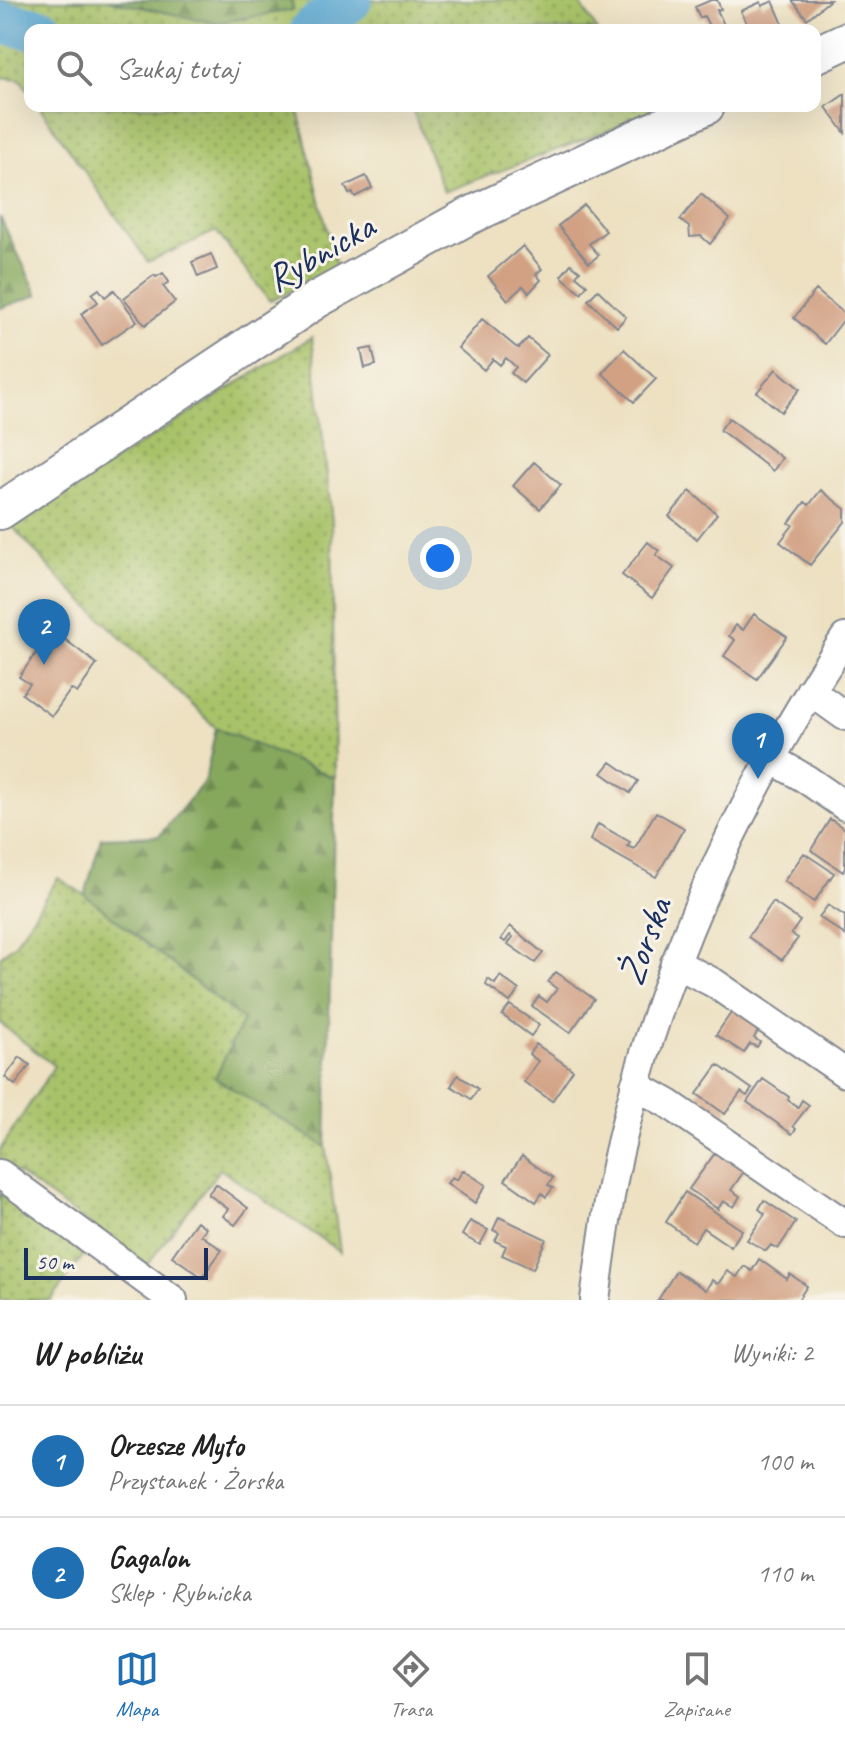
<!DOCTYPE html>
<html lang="pl">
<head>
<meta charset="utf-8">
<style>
	:root { --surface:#fff; --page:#f6f6f6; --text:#222; --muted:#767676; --line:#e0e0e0; --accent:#1f6fb2 }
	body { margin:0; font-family:Caveat,sans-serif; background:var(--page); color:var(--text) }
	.scale { position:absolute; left:24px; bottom:20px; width:184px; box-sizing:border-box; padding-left:8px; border:4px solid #1b2f5e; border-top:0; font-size:22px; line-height:28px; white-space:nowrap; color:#1b2f5e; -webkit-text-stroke:6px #f7f3e8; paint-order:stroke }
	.you { position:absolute; left:440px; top:558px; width:28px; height:28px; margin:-20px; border:6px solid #fff; border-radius:50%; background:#1a73e8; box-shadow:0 0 0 12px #1a73e833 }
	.badge { display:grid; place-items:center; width:52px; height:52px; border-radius:50%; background:var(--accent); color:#fff; font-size:26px; font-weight:700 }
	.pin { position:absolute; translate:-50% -66px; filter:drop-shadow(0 2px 4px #0008) }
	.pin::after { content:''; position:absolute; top:42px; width:28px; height:24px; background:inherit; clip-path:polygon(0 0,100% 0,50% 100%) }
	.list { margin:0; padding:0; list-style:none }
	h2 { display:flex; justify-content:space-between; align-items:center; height:104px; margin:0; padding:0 32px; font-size:34px }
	h2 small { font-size:26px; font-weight:400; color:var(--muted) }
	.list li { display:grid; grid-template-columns:52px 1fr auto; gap:24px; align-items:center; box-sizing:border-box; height:112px; padding:0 32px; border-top:2px solid var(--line) }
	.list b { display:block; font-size:30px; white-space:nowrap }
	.list p { margin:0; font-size:26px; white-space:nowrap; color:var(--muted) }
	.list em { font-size:26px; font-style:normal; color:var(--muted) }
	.icon { flex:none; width:44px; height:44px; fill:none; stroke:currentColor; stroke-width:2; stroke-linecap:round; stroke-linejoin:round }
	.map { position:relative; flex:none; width:845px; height:1300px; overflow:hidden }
	.search { position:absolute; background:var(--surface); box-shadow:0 8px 32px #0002; left:24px; right:24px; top:24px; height:88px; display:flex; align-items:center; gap:20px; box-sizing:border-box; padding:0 28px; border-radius:16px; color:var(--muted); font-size:30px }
	.sheet { height:328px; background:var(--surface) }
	nav { display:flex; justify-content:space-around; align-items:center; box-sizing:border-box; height:112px; border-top:2px solid var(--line); background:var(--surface); font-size:22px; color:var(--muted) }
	nav a { display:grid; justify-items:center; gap:4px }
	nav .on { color:var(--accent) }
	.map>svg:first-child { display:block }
</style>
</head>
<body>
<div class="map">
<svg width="845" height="1300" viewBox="0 0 845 1300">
	<defs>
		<pattern id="grass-dots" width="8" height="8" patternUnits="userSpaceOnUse" patternTransform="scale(2)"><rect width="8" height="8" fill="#a8c269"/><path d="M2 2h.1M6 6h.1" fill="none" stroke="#889e5a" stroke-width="1.8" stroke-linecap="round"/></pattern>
		<pattern id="forest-firs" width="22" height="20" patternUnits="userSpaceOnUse" patternTransform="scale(2)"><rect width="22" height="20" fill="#86a85d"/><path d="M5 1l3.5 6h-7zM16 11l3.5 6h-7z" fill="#6d8950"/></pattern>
	</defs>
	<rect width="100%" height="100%" fill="#f7f3e8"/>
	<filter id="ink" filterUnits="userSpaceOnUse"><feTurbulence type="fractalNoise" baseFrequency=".0125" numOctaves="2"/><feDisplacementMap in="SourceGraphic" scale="16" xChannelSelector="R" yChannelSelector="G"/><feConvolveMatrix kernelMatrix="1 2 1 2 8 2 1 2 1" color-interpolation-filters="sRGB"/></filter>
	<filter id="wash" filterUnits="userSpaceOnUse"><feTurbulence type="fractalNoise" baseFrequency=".006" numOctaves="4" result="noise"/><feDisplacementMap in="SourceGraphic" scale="32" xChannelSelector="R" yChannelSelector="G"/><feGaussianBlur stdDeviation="1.8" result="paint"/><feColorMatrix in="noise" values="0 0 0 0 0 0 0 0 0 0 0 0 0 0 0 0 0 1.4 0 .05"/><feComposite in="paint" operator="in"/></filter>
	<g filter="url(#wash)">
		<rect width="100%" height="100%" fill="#ede1c2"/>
		<path fill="url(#grass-dots)" stroke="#627864" stroke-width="2" d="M0,0H108L215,23L293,10L291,0H578L597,30H30V93L20,79L0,77Z
			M39,106H297L337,270L270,301L216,231L148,262Z
			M411,106H647L652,114L444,192Z
			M312,337L332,522L335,778L216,728L59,578L11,525Z
			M58,878L85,895L243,1020L215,1078L326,1147L340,1252L220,1169L147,1265L0,1161V1150L54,1066L0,1023V957L15,944Z
			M0,1193L86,1252L51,1300H0Z"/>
		<path fill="url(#forest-firs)" stroke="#506c5e" stroke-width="2" d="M108,0H291L293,10L215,23Z
			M0,217L38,295L0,308Z
			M216,728L335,778L326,1147L215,1078L243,1020L85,895L101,838L159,836L205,781Z"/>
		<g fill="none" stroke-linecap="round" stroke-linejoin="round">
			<path stroke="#56a5d0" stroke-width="44" d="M0,22L42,30
				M312,30L350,0"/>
		</g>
		<g id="blocks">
			<path fill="#d2a184" d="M711,0H717L721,9L717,10L725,27L718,30H711L704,16L700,18L695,7Z
				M792,0H830L807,19Z
				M773,1L785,29L750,30L741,11L761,2L762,6Z
				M845,94V133L826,107Z
				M366,176L372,188L355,197L353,193L349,194L345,186Z
				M701,194L730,219L710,244L701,236L690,237L689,227L680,220Z
				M584,205L606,231L589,244L599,255L589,263L558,226Z
				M523,246L542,269L536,274L541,280L529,293L523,286L508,300L488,276Z
				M211,254L217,269L198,277L192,262Z
				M571,264L580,271L576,276L587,285L581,293L561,276Z
				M163,273L169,282L163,286L175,302L145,325L124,298L154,275L156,277Z
				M99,289L105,297L114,290L137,321L102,345L81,314L98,302L92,294Z
				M598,290L626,317L617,327L588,300Z
				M816,290L845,314V318L825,344L794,318Z
				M482,319L516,347L519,348L528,338L548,355L523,383L511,373L516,367L506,358L500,365L493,359L484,370L458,348Z
				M372,348L376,365L365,368L361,350Z
				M624,349L656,379L634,402L602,373Z
				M776,369L800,389L781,412L757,392Z
				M729,418L782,458L773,471L720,430Z
				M534,462L561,485L540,509L513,486Z
				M821,490L845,509V522L810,565L780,542L793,525L789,523L805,502L809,505Z
				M690,491L717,514L697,539L669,516Z
				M648,542L659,551L656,555L674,568L652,598L622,575Z
				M754,614L787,637L757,679L724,656L735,640L729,636L736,625L743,630Z
				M63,638L97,664L77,693L71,689L52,716L22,694L30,684L19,677L39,649L50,656Z
				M611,762L638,781L630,793L602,773Z
				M656,812L684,828L656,877L590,840L598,824L630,842L627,846L634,849Z
				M830,819L845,829V868L843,872L811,850Z
				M804,853L834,873L814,902L784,881Z
				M773,902L800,921L791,934L798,938L782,960L748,937Z
				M828,905L845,916V935L819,917Z
				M510,926L543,953L535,963L508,944L513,937L510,935L505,942L501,939Z
				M556,972L594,999L570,1033L532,1006L539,996L547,1002L557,989L548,982Z
				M500,976L519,990L510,1002L486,985L488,979L495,984Z
				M510,1005L539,1025L531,1036L502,1015Z
				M735,1007L762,1024L754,1038L760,1042L757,1047L750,1044L744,1053L716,1035Z
				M536,1044L573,1070L552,1101L524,1082L538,1061L529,1054Z
				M20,1057L30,1065L15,1085L5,1077Z
				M718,1065L752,1089L747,1096L741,1092L725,1114L697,1094Z
				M458,1075L478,1089L471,1099L451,1086Z
				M763,1079L789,1097L788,1100L798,1107L802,1100L809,1105L793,1126L796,1129L792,1134L747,1102Z
				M718,1149L745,1170L731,1190L740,1196L734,1207L723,1201L718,1209L689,1189Z
				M522,1156L553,1178L548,1185L553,1188L546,1197L542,1193L536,1202L505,1180Z
				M463,1170L486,1185L475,1203L447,1183L452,1177L457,1180Z
				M216,1184L248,1208L235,1225L223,1216L228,1209L208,1194Z
				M685,1192L742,1230L731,1247L703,1228L694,1242L666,1222Z
				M764,1200L796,1222L778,1249L771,1245L766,1251L747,1240L765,1214L759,1209Z
				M499,1217L546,1239L533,1269L502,1255L506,1246L495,1241L499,1233L493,1230Z
				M197,1221L206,1228L201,1235L222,1250L202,1277L172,1256Z
				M470,1221L488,1230L480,1245L462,1235Z
				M759,1259L787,1279L790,1274L807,1286L798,1300H658L676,1271L706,1290L712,1280L718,1284L727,1271L737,1277L744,1266L752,1271Z"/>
		</g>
	</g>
	<g filter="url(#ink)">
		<use href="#blocks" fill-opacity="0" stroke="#848890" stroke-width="2"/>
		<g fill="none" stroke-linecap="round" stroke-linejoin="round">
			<defs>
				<path id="minor" d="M810,691L845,716
					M770,758L806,779L845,806
					M675,963L714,983L845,1073
					M635,1085L669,1104L845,1224
					M0,1174L173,1300
					M595,1300C602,1246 609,1192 622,1139C664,958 742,792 845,638"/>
				<path id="major" d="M815,55L845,41
					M0,511L316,300L465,218L706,106"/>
			</defs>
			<use href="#minor" stroke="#848890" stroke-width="32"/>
			<use href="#major" stroke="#848890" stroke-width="40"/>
			<use href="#minor" stroke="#fff" stroke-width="28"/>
			<use href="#major" stroke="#fff" stroke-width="36"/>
		</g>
	</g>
	<g text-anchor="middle" stroke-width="6" stroke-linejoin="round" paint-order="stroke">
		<g font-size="38" fill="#1b2f5e" stroke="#f7f3e8">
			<text transform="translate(320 252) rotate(-30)" y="13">Rybnicka</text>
			<text transform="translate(644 941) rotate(-69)" y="13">Żorska</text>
		</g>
	</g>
</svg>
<div class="scale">50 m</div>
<div class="you"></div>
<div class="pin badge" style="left:758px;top:779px">1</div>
<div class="pin badge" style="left:44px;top:665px">2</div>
<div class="search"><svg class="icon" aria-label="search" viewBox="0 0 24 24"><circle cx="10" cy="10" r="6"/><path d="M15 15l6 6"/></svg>Szukaj tutaj</div>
</div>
<section class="sheet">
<h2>W pobliżu<small>Wyniki: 2</small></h2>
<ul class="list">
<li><span class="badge">1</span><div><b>Orzesze Myto</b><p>Przystanek · Żorska</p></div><em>100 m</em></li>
<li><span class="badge">2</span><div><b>Gagalon</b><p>Sklep · Rybnicka</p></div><em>110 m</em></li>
</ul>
</section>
<nav>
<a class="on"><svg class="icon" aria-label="map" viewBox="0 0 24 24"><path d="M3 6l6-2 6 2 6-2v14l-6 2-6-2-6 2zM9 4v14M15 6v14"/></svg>Mapa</a>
<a><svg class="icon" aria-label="directions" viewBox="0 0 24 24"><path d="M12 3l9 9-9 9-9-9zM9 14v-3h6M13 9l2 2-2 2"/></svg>Trasa</a>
<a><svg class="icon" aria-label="saved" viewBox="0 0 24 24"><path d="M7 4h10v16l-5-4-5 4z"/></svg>Zapisane</a>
</nav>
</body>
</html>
